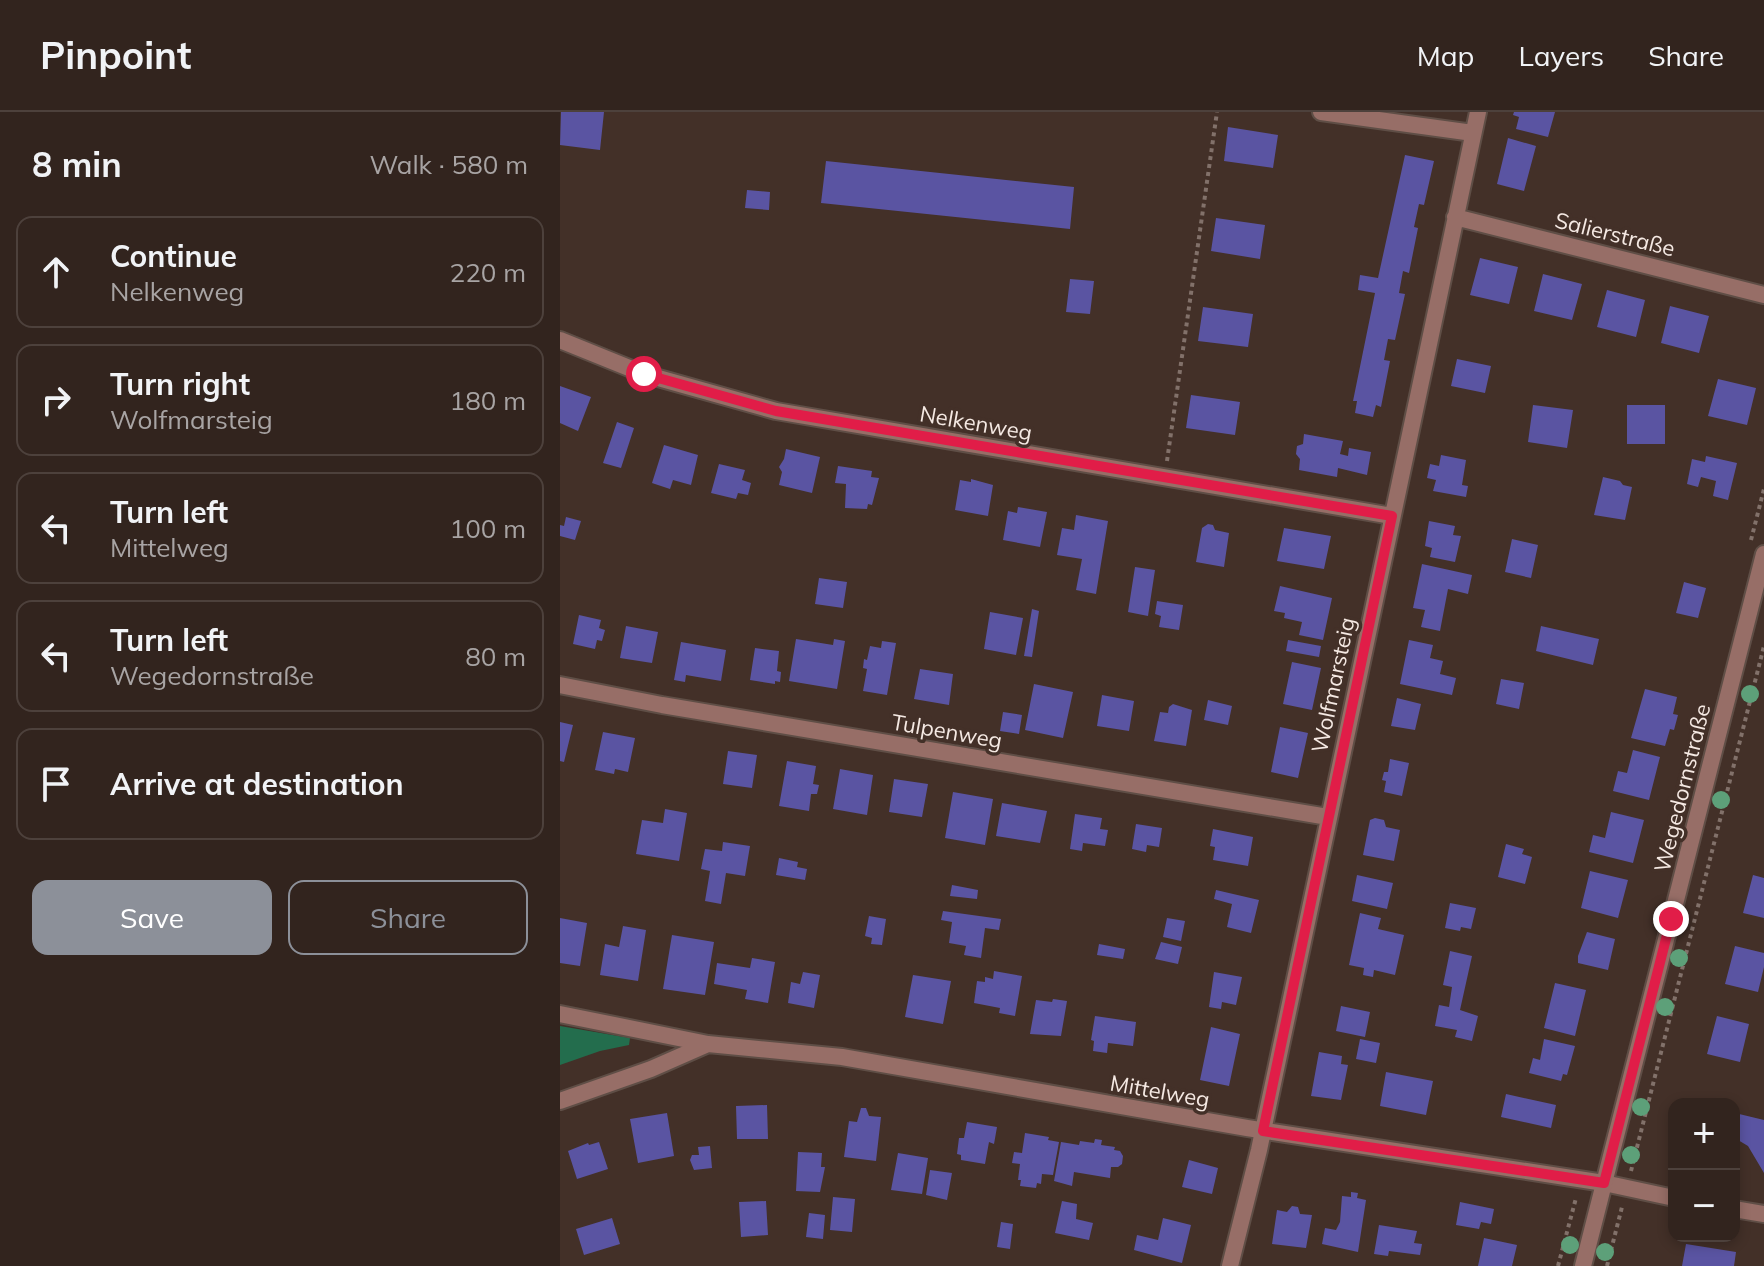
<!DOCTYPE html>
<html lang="en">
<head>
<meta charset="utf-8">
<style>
	:root { --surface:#32241e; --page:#3a2c27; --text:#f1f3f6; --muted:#a8a4a4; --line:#4d413c; --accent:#8c9099 }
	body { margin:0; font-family:Mulish,sans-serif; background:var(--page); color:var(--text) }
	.controls { position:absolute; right:24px; bottom:24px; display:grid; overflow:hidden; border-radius:16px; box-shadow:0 4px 12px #0003 }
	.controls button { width:72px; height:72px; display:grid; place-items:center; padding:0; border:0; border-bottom:2px solid var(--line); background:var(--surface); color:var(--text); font:40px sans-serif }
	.stop { position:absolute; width:24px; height:24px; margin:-18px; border:6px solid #e11d48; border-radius:50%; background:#fff }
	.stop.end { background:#e11d48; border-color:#fff; box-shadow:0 2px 8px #0008 }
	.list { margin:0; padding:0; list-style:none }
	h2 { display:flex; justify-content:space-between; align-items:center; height:104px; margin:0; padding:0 32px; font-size:34px }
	h2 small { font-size:26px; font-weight:400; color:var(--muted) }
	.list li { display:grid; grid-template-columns:52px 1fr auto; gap:24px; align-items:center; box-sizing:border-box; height:112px; margin:0 16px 16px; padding:0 16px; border:2px solid var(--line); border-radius:16px }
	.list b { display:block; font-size:30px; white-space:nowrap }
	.list p { margin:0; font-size:26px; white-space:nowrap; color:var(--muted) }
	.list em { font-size:26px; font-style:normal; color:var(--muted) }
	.actions { display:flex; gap:16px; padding:24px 32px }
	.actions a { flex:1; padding:18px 0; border:2px solid var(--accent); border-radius:16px; text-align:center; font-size:28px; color:var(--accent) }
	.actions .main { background:var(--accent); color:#fff }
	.icon { flex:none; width:44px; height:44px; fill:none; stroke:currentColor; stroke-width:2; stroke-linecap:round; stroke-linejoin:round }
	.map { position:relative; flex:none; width:1204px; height:1154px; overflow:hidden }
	header { display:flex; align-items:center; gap:48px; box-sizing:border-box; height:112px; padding:0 40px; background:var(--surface); border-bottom:2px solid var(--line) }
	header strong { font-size:38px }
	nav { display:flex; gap:44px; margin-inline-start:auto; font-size:28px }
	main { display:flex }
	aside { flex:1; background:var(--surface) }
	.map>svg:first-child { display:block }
</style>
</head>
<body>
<header>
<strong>Pinpoint</strong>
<nav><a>Map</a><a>Layers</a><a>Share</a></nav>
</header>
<main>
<aside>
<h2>8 min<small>Walk · 580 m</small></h2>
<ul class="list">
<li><svg class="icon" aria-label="ahead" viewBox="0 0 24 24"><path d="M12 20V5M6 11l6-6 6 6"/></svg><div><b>Continue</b><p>Nelkenweg</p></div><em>220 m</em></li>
<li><svg class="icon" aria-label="right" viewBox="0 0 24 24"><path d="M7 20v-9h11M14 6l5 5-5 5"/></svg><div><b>Turn right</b><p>Wolfmarsteig</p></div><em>180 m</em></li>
<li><svg class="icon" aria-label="left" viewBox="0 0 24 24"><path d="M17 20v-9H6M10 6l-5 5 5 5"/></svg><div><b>Turn left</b><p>Mittelweg</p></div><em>100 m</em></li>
<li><svg class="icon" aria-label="left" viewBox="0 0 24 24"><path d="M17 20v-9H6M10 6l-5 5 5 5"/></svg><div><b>Turn left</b><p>Wegedornstraße</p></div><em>80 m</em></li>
<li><svg class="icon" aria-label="arrive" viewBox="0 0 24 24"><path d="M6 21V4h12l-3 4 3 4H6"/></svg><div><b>Arrive at destination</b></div></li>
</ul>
<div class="actions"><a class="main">Save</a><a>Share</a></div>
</aside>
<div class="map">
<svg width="1204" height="1154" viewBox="0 0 1204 1154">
	<rect width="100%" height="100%" fill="#433028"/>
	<path fill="#236d4d" d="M0,914L70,926L69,933L40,939L0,953Z"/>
	<path fill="#5a54a2" d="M1,0H44L40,38L0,33Z
		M954,0H995L988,25L956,17L959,5L953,3Z
		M668,15L718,23L713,56L664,49Z
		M948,26L976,34L964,79L937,72Z
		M845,43L874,49L864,93L859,92L854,115L858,116L849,161L843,159L839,181L845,182L835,228L828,227L824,248L830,249L821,295L816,293L813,305L795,301L797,289H793L815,181L798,178L800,163L818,166Z
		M266,49L514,75L510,117L261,91Z
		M187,78L210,80L209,98L185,96Z
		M656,106L705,113L700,147L651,139Z
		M920,146L958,155L949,192L910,183Z
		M983,162L1022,172L1012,208L974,199Z
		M510,167L534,169L530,202L506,200Z
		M1047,178L1085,188L1076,225L1037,215Z
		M1110,194L1149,204L1139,241L1101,231Z
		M643,195L693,202L688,235L638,229Z
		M897,247L931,254L925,281L891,274Z
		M1158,267L1196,276L1187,313L1148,304Z
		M0,274L31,285L18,319L0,311Z
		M631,283L680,290L675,323L626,316Z
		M973,293L1013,298L1007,336L968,330Z
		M1067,293H1105V332H1067Z
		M57,310L74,316L61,356L43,351Z
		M744,322L783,329L780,342L788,344L789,336L811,340L807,363L778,356L777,365L739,358L740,347L736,342L737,334L743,332Z
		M104,333L138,343L131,373L113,368L110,377L92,371Z
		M226,337L260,345L252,381L219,373L222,360L219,355L224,347Z
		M881,343L906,348L902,373L908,374L906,385L873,379L876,368L867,366L870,352L879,354Z
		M1146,344L1177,351L1168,388L1153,384L1156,369L1141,365L1138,375L1127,372L1132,347L1145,350Z
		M159,352L185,358L182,368L191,371L188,383L178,381L176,387L151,381Z
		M278,354L312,359L311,365L319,366L312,393L308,392L307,397L285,396L286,372L275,371Z
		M1043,365L1060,369L1063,373L1072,375L1065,408L1034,403Z
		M411,367L433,373L428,404L395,398L400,368L411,370Z
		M458,395L487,400L480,435L443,428L448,399L457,401Z
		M516,403L548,409L536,482L516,478L522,447L497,443L502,416L514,418Z
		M6,405L21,409L15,428L0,424V413L4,414Z
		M869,409L895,414L893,423L901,424L895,450L870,445L872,436L865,434Z
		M648,412L653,413L655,418L669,421L664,455L636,450L642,416Z
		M724,416L771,424L764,457L717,449Z
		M952,427L978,433L971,466L945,460Z
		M862,452L912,463L908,482L888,477L880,519L861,515L865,498L853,496Z
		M575,455L595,458L588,504L568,500Z
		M259,466L287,470L283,496L255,492Z
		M1124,470L1146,476L1138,506L1116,501Z
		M720,474L772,486L763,528L739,523L742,510L724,506L725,501L714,499Z
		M597,489L623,493L619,518L599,515L601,504L595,502Z
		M472,497L479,499L472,545L464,544Z
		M430,500L463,506L456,543L424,537Z
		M19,503L41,508L39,516L45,518L42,529L37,528L35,537L13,532Z
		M66,514L98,520L92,551L60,546Z
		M981,514L1039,527L1033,553L976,539Z
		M236,527L273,533L274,527L285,529L277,577L229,569Z
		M728,528L761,534L759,545L726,539Z
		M849,528L873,533L870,546L883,549L880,562L896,566L892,583L840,572Z
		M322,529L336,531L327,583L303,579L307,557L303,556L304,547L307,548L310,534L321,536Z
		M121,530L166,538L161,569L126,563L125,570L114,568Z
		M195,536L219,539L217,559L221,560L220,570L215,569V572L190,568Z
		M732,550L761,556L752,598L723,592Z
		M360,557L393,562L389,593L354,587Z
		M941,567L964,571L959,597L936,592Z
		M474,572L513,580L503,626L465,618Z
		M1085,577L1117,585L1113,602L1118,603L1114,618L1110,617L1105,634L1071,626Z
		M542,583L574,589L569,619L537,614Z
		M837,586L861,592L855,618L831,614Z
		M648,588L672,594L668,613L644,608Z
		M613,592L632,598L626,634L594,629L600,600L608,601L609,595Z
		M443,600L462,603L459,622L440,619Z
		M0,610L13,613L4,650L0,649Z
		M720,615L748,621L738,666L711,660Z
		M43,620L75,626L68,660L55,657L54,662L35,658Z
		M1073,638L1100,645L1089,688L1053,679L1058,659L1067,661Z
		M168,639L197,643L192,676L163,672Z
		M830,647L849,651L842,684L824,680L826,669L822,668L824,660H828Z
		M227,649L256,654L253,672L259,673L257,682H251L249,699L219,694Z
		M280,657L313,663L307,703L273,697Z
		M334,667L368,672L362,705L329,700Z
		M393,680L433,687L425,733L385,726Z
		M442,691L487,699L480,731L436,724Z
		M105,697L127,701L119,749L76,742L82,708L103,711Z
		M1051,700L1084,708L1073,751L1029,740L1033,723L1045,726Z
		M515,702L542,706L540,717L548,718L545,734L523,731L522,739L510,737Z
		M815,706L824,708L826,715L840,718L834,749L803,743L810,708Z
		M576,712L602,716L599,735L587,733L586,740L572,737Z
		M653,717L693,725L688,754L653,748L655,735L650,734Z
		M163,730L190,734L185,764L166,761L161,792L145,789L150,759L141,757L145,737L162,739Z
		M946,732L964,737L962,742L972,745L965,772L938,765Z
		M219,746L238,750L237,755L247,757L245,768L216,763Z
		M1030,759L1068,768L1058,806L1021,796Z
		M797,763L833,771L827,797L792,789Z
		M1193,763L1204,766V806L1183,801Z
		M392,773L418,778L417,787L390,784Z
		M656,778L699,788L691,821L667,815L672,792L654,787Z
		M890,791L916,796L911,817L901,815L900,819L885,816Z
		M383,799L441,807L439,818L425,816L421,846L404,843L406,834L389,831L392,810L381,808Z
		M800,801L821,806L818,817L844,823L835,863L814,858L813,865L803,863L804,856L789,853Z
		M309,804L326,807L322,833L311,832L312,826L305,824Z
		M0,806L27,811L20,854L0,851Z
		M607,806L625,809L621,829L603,825Z
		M63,814L86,818L78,869L40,863L45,832L59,835Z
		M1027,820L1055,827L1048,858L1018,851V844Z
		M112,823L154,830L145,883L103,877Z
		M601,830L622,835L618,852L595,847Z
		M539,832L565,837L563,847L537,843Z
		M1175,834L1204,841V855L1198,880L1165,872Z
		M890,839L912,844L900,898L918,904L912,929L895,925L897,918L875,914L879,893L889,895L892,875L883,873Z
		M192,846L215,850L208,891L185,887L187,878L154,872L157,851L190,856Z
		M434,859L462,864L455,904L439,901L440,896L414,891L417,869L425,870V865L433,867Z
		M243,860L260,863L254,896L228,891L231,870L240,872Z
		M654,860L682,865L676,893L662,890L661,897L649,895Z
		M353,863L391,869L383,912L345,905Z
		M995,871L1026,878L1015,924L984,916Z
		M493,887L507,889L501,924L470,922L476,888L492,890Z
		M781,894L810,900L805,925L776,919Z
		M535,904L576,910L573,934L548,931L547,941L533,939L534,929L531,928Z
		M1157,904L1189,912L1180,950L1147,942Z
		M651,915L680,922L669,974L640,968Z
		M800,927L820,931L816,951L796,947Z
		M984,927L1015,934L1007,963L1003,962L1001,969L969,961L973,946L980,948Z
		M759,940L782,944L781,952L788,953L781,988L751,984Z
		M826,960L873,969L866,1003L820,994Z
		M946,982L996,993L991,1016L941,1005Z
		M207,993L208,1027H177L176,994Z
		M301,996H306L309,1004L321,1005L316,1049L284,1045L289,1009L297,1010Z
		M107,1001L114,1044L78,1051L70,1007Z
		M1175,1001L1204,1008V1061L1188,1034L1178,1028L1180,1024L1174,1021Z
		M407,1010L437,1015L434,1032L429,1030L425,1052L401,1048V1043L397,1042L399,1026H404Z
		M465,1021L489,1025L488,1028L499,1030L493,1063L482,1062L481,1072L477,1071L476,1076L460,1074L461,1068H458L460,1052L452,1051L454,1040L462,1041Z
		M535,1027L542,1028L541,1033L555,1035L554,1038L560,1039L563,1044L562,1052L558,1055H551L550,1066L514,1060L512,1074L494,1069L501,1030L519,1033L520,1029L534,1031Z
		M39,1030L48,1057L17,1067L8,1039L28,1031L29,1033Z
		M150,1034L152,1056L134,1058L130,1048L132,1043H139L138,1035Z
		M238,1040L262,1041L261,1055H265L260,1080L236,1079Z
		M338,1041L368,1046L362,1082L331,1078Z
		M629,1048L658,1056L652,1082L622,1075Z
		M370,1058L392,1061L387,1088L366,1083Z
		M791,1080L798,1081L797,1086L806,1088L798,1140L762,1132L765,1116L776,1118L780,1110L782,1084L791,1085Z
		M273,1085L295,1087L292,1120L270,1118Z
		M206,1089L208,1123L181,1125L179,1090Z
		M502,1089L517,1092L516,1107L533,1111L529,1128L495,1121Z
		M900,1090L934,1097L931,1112L921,1110L919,1117L896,1113Z
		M732,1094L738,1095L740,1102L752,1103L746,1136L712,1132L717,1098L727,1100Z
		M249,1101L265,1103L263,1127L246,1125Z
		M52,1106L60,1132L24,1143L16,1117Z
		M603,1106L631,1113L622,1151L574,1138L577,1123L598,1128Z
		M441,1110L453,1112L450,1137L437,1135Z
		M819,1113L857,1119L854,1131L862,1132L860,1143L829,1139L828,1144L814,1142Z
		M924,1126L957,1133L952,1154H918Z
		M1126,1132L1176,1140L1174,1154H1122Z"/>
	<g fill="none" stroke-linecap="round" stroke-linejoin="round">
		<defs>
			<path id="minor" d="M761,0L913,21
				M895,105L1204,183
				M0,228L84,262L216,299L832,404
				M0,573L102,593L768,705
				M0,902L148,932L282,945L687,1016L1044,1071L1114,1086
				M0,989L91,957L148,932
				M1174,1097L1204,1102
				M670,1154L699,1038L918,0"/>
			<path id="tertiary" d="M1023,1154L1204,442"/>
		</defs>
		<use href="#minor" stroke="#5f4e46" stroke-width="20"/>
		<use href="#tertiary" stroke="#5f4e46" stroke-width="20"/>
		<path stroke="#82716a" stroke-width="4" stroke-dasharray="4 4" stroke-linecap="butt" d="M607,349L657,0
			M1191,428L1204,377
			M1071,1059L1204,534
			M998,1154L1016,1086
			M1047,1154L1062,1095"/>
		<use href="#minor" stroke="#976e67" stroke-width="16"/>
		<use href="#tertiary" stroke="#976e67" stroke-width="16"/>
	</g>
	<g fill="#5da079">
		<circle cx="1190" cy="582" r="9"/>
		<circle cx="1161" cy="688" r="9"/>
		<circle cx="1119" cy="846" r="9"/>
		<circle cx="1105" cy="895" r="9"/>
		<circle cx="1081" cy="995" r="9"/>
		<circle cx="1071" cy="1043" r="9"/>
		<circle cx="1010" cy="1133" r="9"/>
		<circle cx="1045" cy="1140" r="9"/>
	</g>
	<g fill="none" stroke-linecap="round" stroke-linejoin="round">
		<path stroke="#e11d48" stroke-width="10" d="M84,262L216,299L832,404L703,1019L1044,1071L1111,807"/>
	</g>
	<g text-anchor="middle" stroke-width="7" stroke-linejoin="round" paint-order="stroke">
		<g font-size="22" fill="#f5e9e3" stroke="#433028">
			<text transform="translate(1055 122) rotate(14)" y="8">Salierstraße</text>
			<text transform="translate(416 311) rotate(10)" y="8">Nelkenweg</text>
			<text transform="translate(773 573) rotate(-78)" y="8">Wolfmarsteig</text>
			<text transform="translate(387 619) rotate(10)" y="8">Tulpenweg</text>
			<text transform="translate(1122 676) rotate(-76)" y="8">Wegedornstraße</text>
			<text transform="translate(600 979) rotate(10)" y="8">Mittelweg</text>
		</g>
	</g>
</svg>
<div class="controls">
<button>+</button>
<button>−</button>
</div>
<div class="stop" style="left:84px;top:262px"></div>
<div class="stop end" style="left:1111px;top:807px"></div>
</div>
</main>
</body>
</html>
